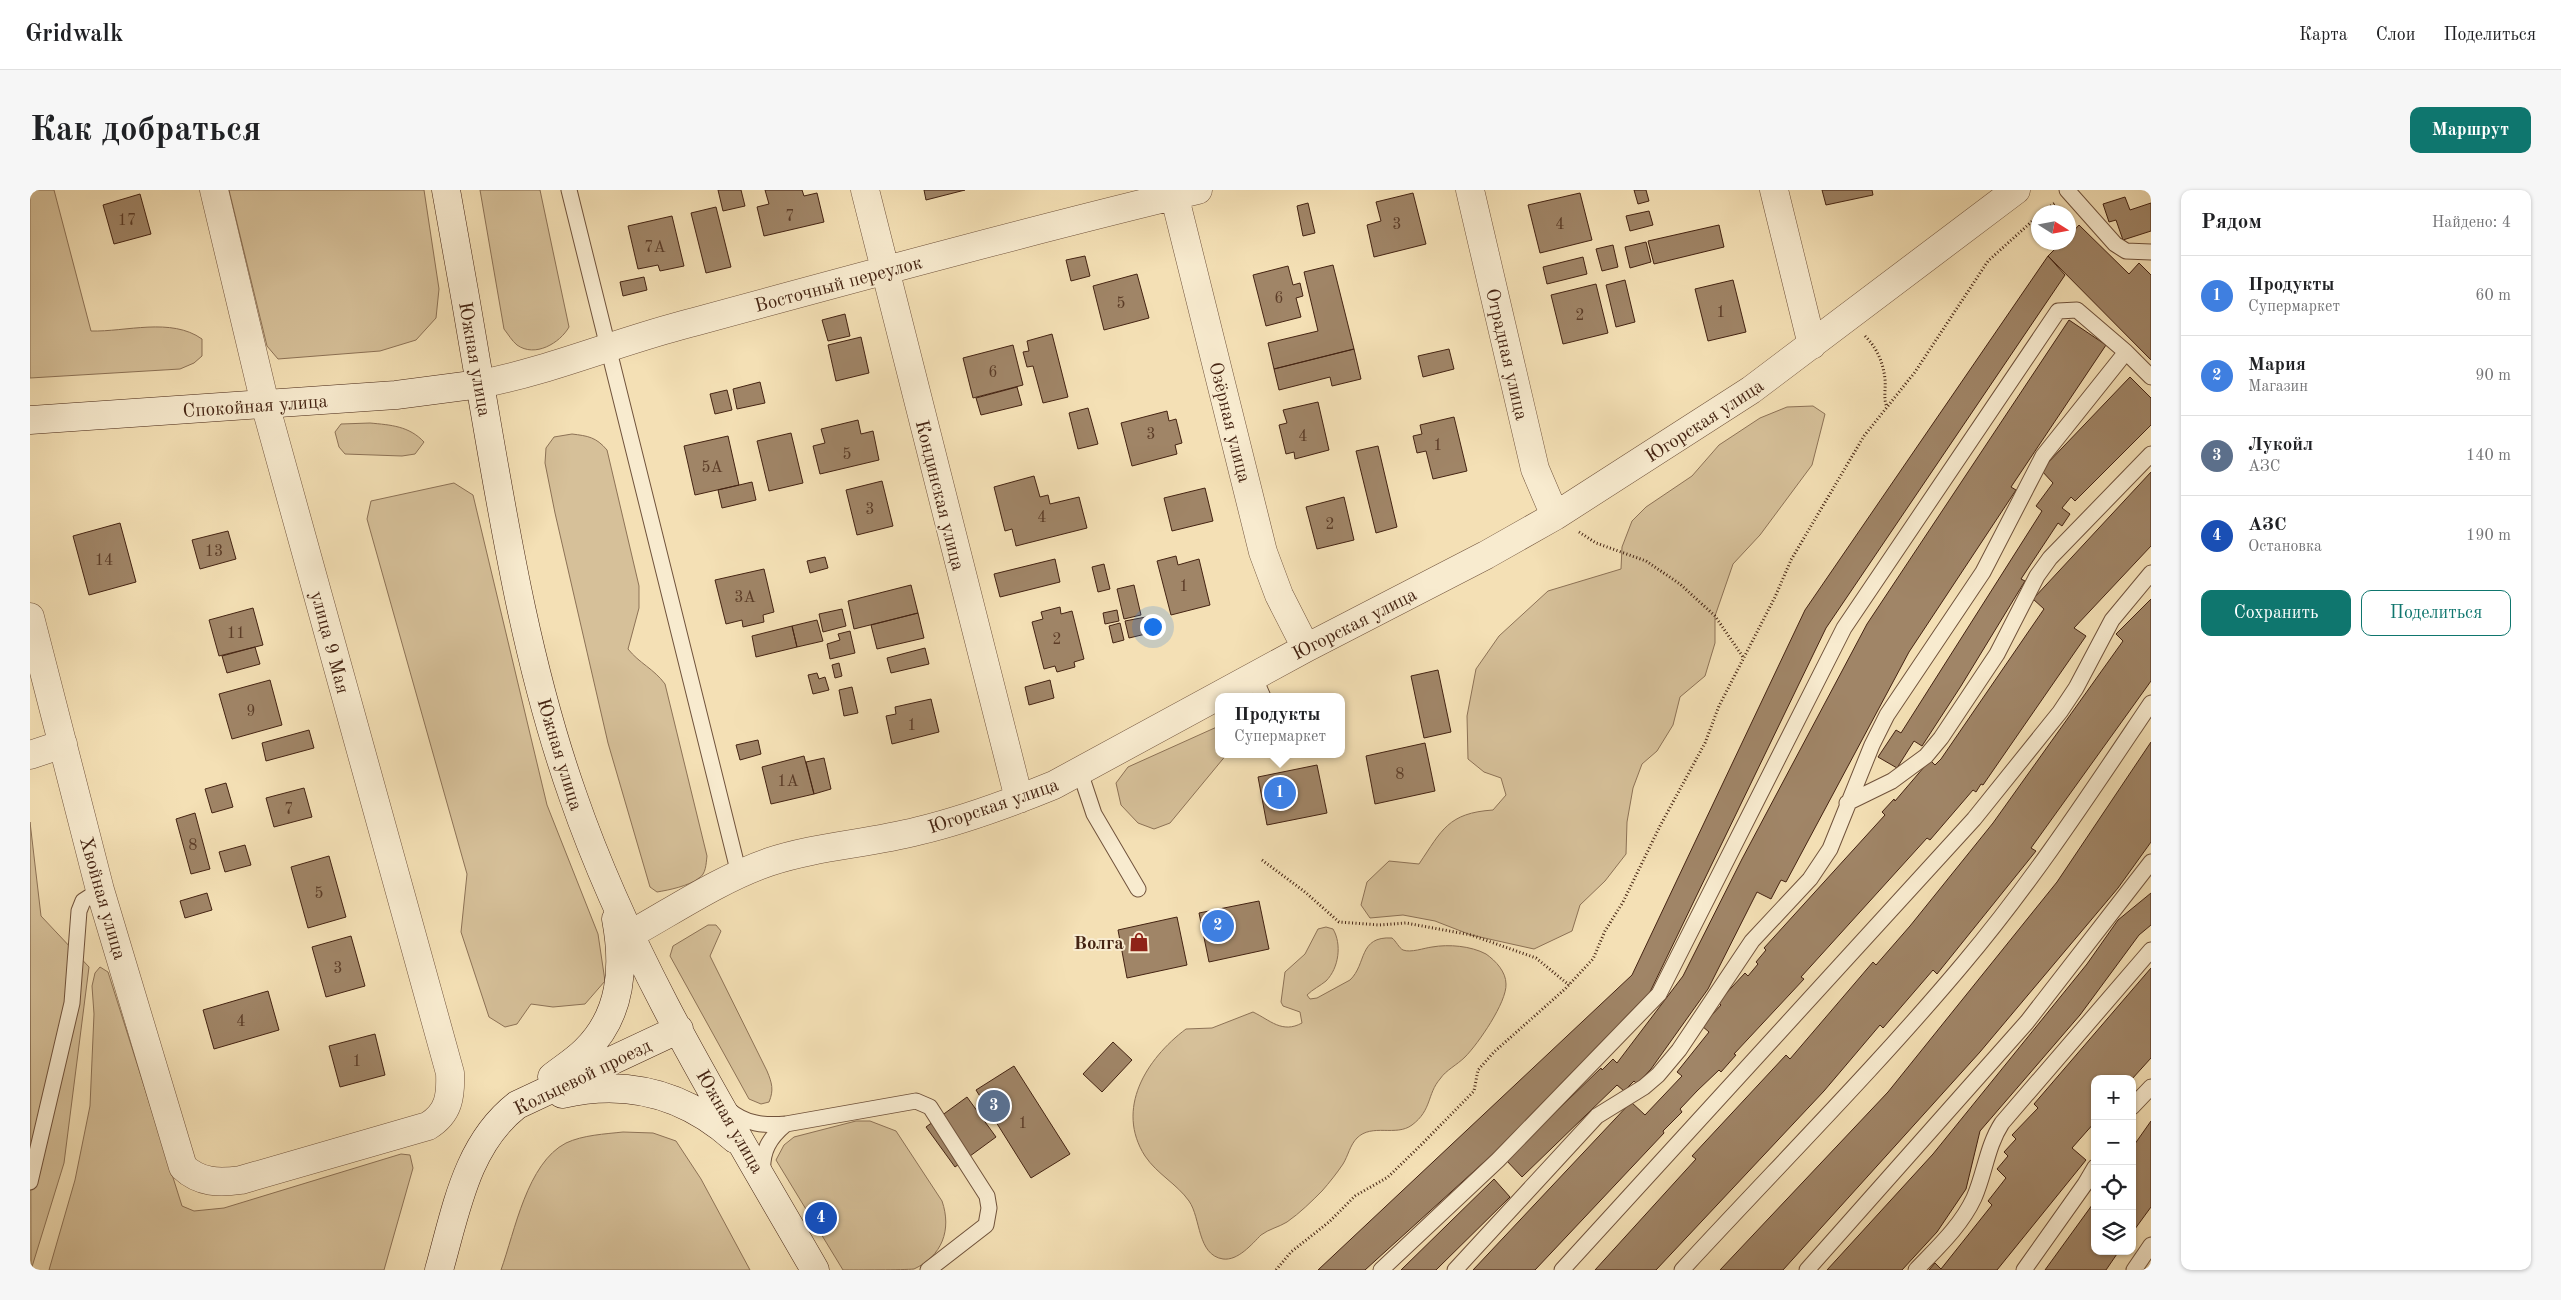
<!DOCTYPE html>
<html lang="ru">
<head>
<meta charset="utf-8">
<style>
	:root { --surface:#fff; --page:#f6f6f6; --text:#202124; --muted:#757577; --line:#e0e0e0; --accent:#0f766e }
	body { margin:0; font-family:"Old Standard TT",serif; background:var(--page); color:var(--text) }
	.controls { position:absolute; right:15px; bottom:15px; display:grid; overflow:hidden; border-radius:10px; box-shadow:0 1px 4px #0004 }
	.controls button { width:45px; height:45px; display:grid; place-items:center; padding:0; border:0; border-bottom:1px solid var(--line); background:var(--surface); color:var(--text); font:25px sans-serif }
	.compass { position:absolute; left:2001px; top:15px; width:45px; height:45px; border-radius:50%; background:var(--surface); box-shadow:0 1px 4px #0004; rotate:101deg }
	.you { position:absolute; left:1122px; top:436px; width:18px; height:18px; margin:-12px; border:4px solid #fff; border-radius:50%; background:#1a73e8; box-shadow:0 0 0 8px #1a73e833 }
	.badge { display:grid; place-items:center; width:32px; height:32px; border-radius:50%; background:var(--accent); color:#fff; font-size:16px; font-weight:700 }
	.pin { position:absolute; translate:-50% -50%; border:2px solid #fff; box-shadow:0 1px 5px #0006 }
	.popup { position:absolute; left:1185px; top:503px; width:130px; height:65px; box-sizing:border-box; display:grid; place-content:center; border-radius:10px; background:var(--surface); filter:drop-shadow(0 1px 4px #0005); font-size:16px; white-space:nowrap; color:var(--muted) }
	.popup b { font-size:19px; color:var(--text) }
	.popup::after { content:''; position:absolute; left:50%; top:100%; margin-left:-10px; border:10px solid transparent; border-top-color:var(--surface) }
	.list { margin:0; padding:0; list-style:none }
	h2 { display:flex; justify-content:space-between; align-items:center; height:65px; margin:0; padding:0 20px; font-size:21px }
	h2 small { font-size:16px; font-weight:400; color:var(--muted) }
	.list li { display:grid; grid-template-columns:32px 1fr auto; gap:15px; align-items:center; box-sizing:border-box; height:80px; padding:0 20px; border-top:1px solid var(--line) }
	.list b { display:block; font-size:19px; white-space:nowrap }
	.list p { margin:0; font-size:16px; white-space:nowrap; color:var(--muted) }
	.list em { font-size:16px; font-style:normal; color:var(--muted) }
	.actions { display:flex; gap:10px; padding:15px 20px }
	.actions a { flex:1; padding:11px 0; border:1px solid var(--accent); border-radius:10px; text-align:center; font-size:18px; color:var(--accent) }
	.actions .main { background:var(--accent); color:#fff }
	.icon { flex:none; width:28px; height:28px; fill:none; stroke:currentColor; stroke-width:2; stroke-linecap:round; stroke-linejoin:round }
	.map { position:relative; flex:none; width:2121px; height:1080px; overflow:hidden; border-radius:10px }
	header { display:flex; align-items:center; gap:30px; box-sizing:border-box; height:70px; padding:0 25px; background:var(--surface); border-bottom:1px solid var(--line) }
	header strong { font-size:24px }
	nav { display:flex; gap:28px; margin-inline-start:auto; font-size:18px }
	.intro { display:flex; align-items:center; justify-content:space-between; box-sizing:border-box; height:120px; padding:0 30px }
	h1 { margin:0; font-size:35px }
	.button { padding:12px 22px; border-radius:10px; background:var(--accent); color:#fff; font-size:18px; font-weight:700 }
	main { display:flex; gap:30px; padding:0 30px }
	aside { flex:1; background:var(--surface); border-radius:10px; box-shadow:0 1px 4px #0004 }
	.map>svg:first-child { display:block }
</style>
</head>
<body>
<header>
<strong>Gridwalk</strong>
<nav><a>Карта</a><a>Слои</a><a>Поделиться</a></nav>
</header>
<div class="intro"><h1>Как добраться</h1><a class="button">Маршрут</a></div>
<main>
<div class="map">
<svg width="2121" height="1080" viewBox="0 0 2121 1080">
	<rect width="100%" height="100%" fill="#f4e0b5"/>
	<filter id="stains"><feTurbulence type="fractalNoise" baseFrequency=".004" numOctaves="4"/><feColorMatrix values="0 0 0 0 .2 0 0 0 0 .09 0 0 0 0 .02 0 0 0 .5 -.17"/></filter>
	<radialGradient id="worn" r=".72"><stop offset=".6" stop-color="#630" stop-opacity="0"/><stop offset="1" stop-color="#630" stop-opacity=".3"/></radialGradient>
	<path fill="#d6c099" stroke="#8d7256" d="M0,0H24L61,141C96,142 141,127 172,149V166L164,173L150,179L0,188Z
		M199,0H394L409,99L406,128L386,150L350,161L248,169L237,156Z
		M450,0H510L539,137C530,153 505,168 487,155C482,151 478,144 474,139Z
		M1783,216L1795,224L1782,275L1730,345L1703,374L1685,426V453L1675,486L1650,507L1643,535L1627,561L1612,574L1603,598L1597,632L1596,664L1575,691L1550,715L1542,741L1504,759L1441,745L1405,731L1373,725L1340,728L1331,715L1337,692L1359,671L1389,674C1412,640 1418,623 1463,620L1476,605L1471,588L1454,582L1438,569L1437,526L1446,479L1469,446L1518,401L1591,379L1592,357L1602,331L1616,317L1662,286L1689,255L1730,228L1757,217Z
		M340,233C361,235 379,236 394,252L385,264L372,266L315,264L309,257L305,242L311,234Z
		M542,244C558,246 566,247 577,260L609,396V418L598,459C609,473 624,479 635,494L677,666C676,674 676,684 669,688C659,696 639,700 627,702L620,697L578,553L525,323L515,273L516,258L524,247Z
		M424,293L443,305L517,615L568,744L575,791L555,814L523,817L501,814L487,834L475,837L459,827L431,742L437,684L337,329L341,311Z
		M1189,536V564H1197L1140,633L1124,639L1108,633L1091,615L1086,593L1098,577Z
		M0,632L11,726L59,777L34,973L1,1080Z
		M678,735H686L691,741L680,766L737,881C742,893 744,900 739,912L731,914L719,909L640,766L643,756Z
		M1296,737L1303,739C1312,754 1309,778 1296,791C1290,796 1283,799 1277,805L1280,809L1287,808L1320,790C1337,774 1328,746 1362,748C1366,751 1369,758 1373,760C1381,763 1394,758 1402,757C1419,754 1441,756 1456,764C1466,771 1476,782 1476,794C1477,812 1448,854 1435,867C1427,875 1416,880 1410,889C1397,904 1402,920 1382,935C1366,947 1342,933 1327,948C1320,955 1318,966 1313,974C1307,983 1299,993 1292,1001C1282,1011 1270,1023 1257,1032C1249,1037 1239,1039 1231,1045C1222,1054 1208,1071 1193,1069C1167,1065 1171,1028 1159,1011C1147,994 1127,984 1115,966C1085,919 1116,869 1156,839L1182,838L1223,822C1240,830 1252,844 1272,833L1270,822L1253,816L1251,812L1255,782L1275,764L1288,739Z
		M70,777L78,782L152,1016L164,1021L194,1018L371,964L380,965L383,978L354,1080H19L45,990L60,916L64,824L62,796L65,783Z
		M826,931H840L866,941L912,1011C922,1040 912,1066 884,1079C874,1080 827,1080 813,1080L746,970L754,955L764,947Z
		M593,942L623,943L646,951L671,989L720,1080H471C485,1041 497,973 536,953C553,945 575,944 593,942Z"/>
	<path fill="#a08567" stroke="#442312" d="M688,0H711L715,16L693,21Z
		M735,0H772L774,6L787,3L794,32L734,46L727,17L739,14Z
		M894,0H935L896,10Z
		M1604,0H1616L1619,11L1608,14Z
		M1792,0H1842L1843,5L1796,15Z
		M1383,3L1396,54L1344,67L1337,35L1351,31L1346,12Z
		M1550,3L1562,50L1510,63L1498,15Z
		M110,4L121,44L84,54L73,15Z
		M2095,7L2100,20L2121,13V41L2093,50L2086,30L2079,32L2073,14Z
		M1278,13L1285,43L1273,46L1267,16Z
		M686,17L701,77L676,83L661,23Z
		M1619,21L1623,35L1600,41L1596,26Z
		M642,26L654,76L630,81L628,75L608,79L598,36Z
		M1689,35L1694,57L1624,74L1618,51Z
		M2049,35L2099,84L2109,73L2121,85V170L2018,66L2032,52H2039V46Z
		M1616,52L1621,72L1600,78L1595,57Z
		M1583,55L1588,77L1572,81L1566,59Z
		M1055,66L1060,86L1041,91L1036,70Z
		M2018,66L2035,85L1796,438L1620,802L1464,963L1335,1080H1288L1602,785L1775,420Z
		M1553,67L1557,84L1517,94L1513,77Z
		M1303,75L1324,159L1244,179L1238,153L1288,141L1274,82Z
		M1258,76L1263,95L1270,93L1273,106L1266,108L1271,127L1236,136L1223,85Z
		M1107,84L1119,128L1074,140L1063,96Z
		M614,87L617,100L593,106L590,92Z
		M1595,90L1605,132L1586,137L1576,95Z
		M1703,90L1716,142L1678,151L1665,99Z
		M1566,94L1578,143L1533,154L1521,105Z
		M815,124L820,146L798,151L792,130Z
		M2039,130L2076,155L1981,297L1986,300L1879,462L1756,692L1751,690L1741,709L1727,702L1678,799L1621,879L1607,894L1604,891L1594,901L1587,895L1492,987L1476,970L1571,878L1572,880L1583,869L1587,873L1653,786L1712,669L1837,434Z
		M1022,144L1038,207L1013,213L1003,176L997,177L993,162L999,161L997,151Z
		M831,147L839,183L806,191L798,155Z
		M983,155L993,195L943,208L933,168Z
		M1324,159L1331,189L1302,196L1300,187L1249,200L1244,179Z
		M1419,159L1424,179L1393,187L1388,166Z
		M2100,187L2121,208V235L2045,311L2041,307L2032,318L2040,324L2032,336L2028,333L1991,389L1995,391L1931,496L1892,556L1884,551L1867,578L1848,567L1866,540L1871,543L2012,321L2006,316L2023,293L2011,280Z
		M730,192L735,213L707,219L703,199Z
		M987,197L992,215L951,225L946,208Z
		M697,200L702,220L685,224L680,204Z
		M1288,212L1299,260L1265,269L1264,262L1256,264L1249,235L1257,233L1253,220Z
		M1058,218L1068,254L1048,259L1039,223Z
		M1137,221L1139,231L1146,229L1152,253L1145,255L1147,264L1102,276L1091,233Z
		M1424,227L1437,281L1403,289L1396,261L1387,263L1383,246L1392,244L1390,235Z
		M828,230L831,244L843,241L849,270L790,284L783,256L795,253L791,239Z
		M761,243L773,293L739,301L727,251Z
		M698,246L709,295L665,305L654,256Z
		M1348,256L1367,337L1346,343L1326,261Z
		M2121,282V356L2044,438L2056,446L1953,595L1951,594L1946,602L1943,600L1900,650L1897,648L1771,787L1774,789L1704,864L1706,865L1691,882L1689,880L1667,901L1650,919L1652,922L1633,941L1634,943L1505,1080H1443L1601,912L1615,925L1652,886L1647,882L1679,842L1672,836L1691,815L1688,812L1715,783L1718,786L1728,774L1726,772L1736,760L1734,758L1855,625L1852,622L1864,609L1865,611L1900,570L1905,575L1911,569L2014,419L2003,409Z
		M1004,286L1010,307L1018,305L1020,314L1049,307L1057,338L986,356L982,339L975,341L964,297Z
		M852,291L863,336L827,345L816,300Z
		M722,292L726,310L692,318L688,300Z
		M1175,298L1183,331L1142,341L1134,308Z
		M1314,307L1324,350L1287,359L1276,317Z
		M90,333L106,392L59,405L43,346Z
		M198,341L206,369L170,379L162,350Z
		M1146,366L1148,375L1169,369L1180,415L1141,425L1127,371Z
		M795,367L798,378L780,383L777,371Z
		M1025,369L1030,392L970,407L964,384Z
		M1074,374L1080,399L1068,402L1062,377Z
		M734,379L744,422L733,425L734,432L713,437L712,430L696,434L685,390Z
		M881,395L888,423L824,439L818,411Z
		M1104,395L1111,425L1094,429L1087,399Z
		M2121,409V491L2001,658L2006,661L1907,784L1903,780L1853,838L1850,835L1794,901L1626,1080H1565L1666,969L1662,966L1756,865L1760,869L1843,772L1846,775L1880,736L1963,633L2093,451L2086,444Z
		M1030,417L1031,424L1042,421L1054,469L1044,472L1045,477L1027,482L1025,476L1014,479L1002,432L1013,429L1011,422Z
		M223,418L233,455L189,466L179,430Z
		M812,419L816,436L793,442L789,424Z
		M1087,420L1089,431L1075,434L1073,423Z
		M888,423L894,448L847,459L841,435Z
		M1121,426L1124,442L1099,448L1095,431Z
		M787,430L793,451L767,457L762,436Z
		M1090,433L1094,450L1083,453L1079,436Z
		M762,436L767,457L726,467L722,446Z
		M820,441L825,463L800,469L797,454L810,450L808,444Z
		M225,457L230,474L197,483L192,466Z
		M895,458L899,474L861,483L857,468Z
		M809,473L812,486L805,488L802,475Z
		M1408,480L1421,542L1394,548L1381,486Z
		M787,483L789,489L795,487L799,500L783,504L778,485Z
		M240,490L252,535L202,549L189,504Z
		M1020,490L1024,508L999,515L995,497Z
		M822,497L828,523L814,526L809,500Z
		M901,509L909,542L862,554L856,526L866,524L865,517Z
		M279,540L284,558L236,571L232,553Z
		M728,550L731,564L710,570L706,555Z
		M2121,552V652L2088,698L1950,862L1753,1080H1690L1858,902L2027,692Z
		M1395,553L1405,601L1345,614L1336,566Z
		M774,566L784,604L741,614L732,577Z
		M794,568L801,599L784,604L776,572Z
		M1287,575L1297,623L1237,635L1228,587Z
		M196,593L203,617L182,623L175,599Z
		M274,598L282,627L244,637L236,608Z
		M165,623L180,679L161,684L146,629Z
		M215,655L221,675L195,682L189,662Z
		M299,666L316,727L278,738L261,677Z
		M177,703L182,720L155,728L150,711Z
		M2121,703V735L2109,745L2050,825L1950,941L1936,999L1907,1042L1872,1080H1797L1903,964L2057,774L2088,730Z
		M1229,711L1239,759L1179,772L1169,723Z
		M1147,727L1157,775L1097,788L1088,740Z
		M321,746L335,796L296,807L282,757Z
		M2121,778V868L2102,889H2065V932L2042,958L2056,970L1967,1080H1899L1905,1073L1911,1079L1962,1015L1958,1011L1976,988L1967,979L1978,966L1974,962L1986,949L1982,945L2008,918L2004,914Z
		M238,801L249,840L184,859L173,820Z
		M345,844L355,885L310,897L299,856Z
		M1083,852L1102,870L1072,902L1053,884Z
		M984,876L1040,964L1001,988L946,900Z
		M937,907L966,947L925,977L896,937Z
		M2121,931V1017L2102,1043V958Z
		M1464,989L1480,1007L1406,1080H1371Z
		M2065,1011V1061H2089L2076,1080H2015Z"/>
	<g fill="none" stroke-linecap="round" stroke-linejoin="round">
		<defs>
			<path id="lane" d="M539,0L709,684
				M2037,0L2085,54L2096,61L2121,62
				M1224,486L1233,507
				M1050,582L1064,624L1108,699
				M1817,613L1862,591L1896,566L1911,548L1967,464L2007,386L2020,368L2121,264
				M2102,917L2121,897
				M698,919C715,934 734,936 756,934L886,911L900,917L957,1006L959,1018L956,1035L898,1080
				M733,984C731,962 739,948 756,934
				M0,992L42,813L49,721L53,711L70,700
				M1351,1080L1468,970L1629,804L1814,438L2028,121L2047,120L2096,162L2121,187
				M1425,1080L1567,926L1614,897L1628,885L1649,860L1722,751L1780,689L1800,659L1842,555L1857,525L1953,382L2013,266L2096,162
				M1532,1080L1944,629L2030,522L2046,498L2082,430L2121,383
				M1652,1080C1746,978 1844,880 1933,774C2003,691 2061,602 2121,513
				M1777,1080L1997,832L2121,672
				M1886,1080C1907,1058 1931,1036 1944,1008C1955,983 1957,956 1972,933L2121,760
				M1994,1080L2055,994L2065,977
				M2104,1080L2121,1055"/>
			<path id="street" d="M835,0L989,609
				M1143,0L1233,362L1249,405L1276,458
				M1440,0L1505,279L1525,326
				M1744,0L1782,155
				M450,194C518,181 582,154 649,136C822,89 994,42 1168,0
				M0,427L70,700L153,977C170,993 189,993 211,990L398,936C419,923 421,906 420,883L235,214L184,0
				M0,565L33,554
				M601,744C646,719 690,689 739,672C787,656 838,654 888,641C934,630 980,613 1024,595L1276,458L1456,365L1525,326L1721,200L1986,0"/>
			<path id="secondary" d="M416,0C428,65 439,129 450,194C474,333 496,473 543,606C601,774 697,927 785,1080
				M0,230L366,205L450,194
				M522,887C532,879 545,871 555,861C592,825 595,777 586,729
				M532,904C597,889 655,904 705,949
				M409,1080C426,1021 436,955 487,915L649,839"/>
		</defs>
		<use href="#lane" stroke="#70523b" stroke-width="17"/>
		<use href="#street" stroke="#70523b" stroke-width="29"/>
		<use href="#secondary" stroke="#442312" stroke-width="29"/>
		<path stroke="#442312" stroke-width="3" stroke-dasharray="1 2.5" stroke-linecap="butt" d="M2012,22L2025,13
			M1835,146C1847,158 1853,172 1855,189C1856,199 1853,208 1857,217
			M1549,342L1566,353L1616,371L1650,394L1685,426L1713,467
			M1232,670L1275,702L1309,732L1349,735L1376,733L1441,745L1506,768L1539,795
			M1246,1080L1261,1062L1299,1032L1325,1006L1358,987L1392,954L1444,901L1448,880L1464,862L1535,799L1563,769L1575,741L1593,712L1630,636L1675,553L1689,516L1745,407L1761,370L1834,246L1885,182L1958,71L2009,25"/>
		<use href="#lane" stroke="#f8ebcf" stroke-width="15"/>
		<use href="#street" stroke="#f8ebcf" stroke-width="28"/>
		<use href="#secondary" stroke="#f8ebcf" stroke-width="28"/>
	</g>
	<defs>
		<symbol id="shop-bare" viewBox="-9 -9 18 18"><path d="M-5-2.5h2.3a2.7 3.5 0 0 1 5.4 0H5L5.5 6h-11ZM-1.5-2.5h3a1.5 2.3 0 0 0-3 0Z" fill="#8f2418" stroke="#f8ebcf" stroke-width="2.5" paint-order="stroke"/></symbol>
	</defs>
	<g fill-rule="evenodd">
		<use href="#shop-bare" x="1095" y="738" width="28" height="28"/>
	</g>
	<g text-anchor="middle" stroke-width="4" stroke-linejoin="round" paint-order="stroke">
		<g font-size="16" fill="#5b3c27">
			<text x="760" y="31">7</text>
			<text x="97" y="35">17</text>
			<text x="1367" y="39">3</text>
			<text x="1530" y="39">4</text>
			<text x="625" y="62">7А</text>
			<text x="1249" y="113">6</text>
			<text x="1091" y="118">5</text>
			<text x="1691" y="127">1</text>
			<text x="1550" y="130">2</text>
			<text x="963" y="187">6</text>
			<text x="1121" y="249">3</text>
			<text x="1273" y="251">4</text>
			<text x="1408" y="260">1</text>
			<text x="817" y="269">5</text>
			<text x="682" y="282">5А</text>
			<text x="840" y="324">3</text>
			<text x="1012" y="332">4</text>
			<text x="1300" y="339">2</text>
			<text x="184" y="366">13</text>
			<text x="74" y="375">14</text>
			<text x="1154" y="401">1</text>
			<text x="715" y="412">3А</text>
			<text x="206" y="448">11</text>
			<text x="1027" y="454">2</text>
			<text x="221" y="526">9</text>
			<text x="882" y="540">1</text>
			<text x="1370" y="589">8</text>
			<text x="758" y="596">1А</text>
			<text x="259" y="624">7</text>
			<text x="163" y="660">8</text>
			<text x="289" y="708">5</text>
			<text x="308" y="783">3</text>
			<text x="211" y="836">4</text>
			<text x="327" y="876">1</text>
			<text x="993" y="938">1</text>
		</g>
		<g font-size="19" fill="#442312" stroke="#f8ebcf">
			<text transform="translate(808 93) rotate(-15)" y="7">Восточный переулок</text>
			<text transform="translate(1478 164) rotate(77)" y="7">Отрадная улица</text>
			<text transform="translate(446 169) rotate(80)" y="7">Южная улица</text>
			<text transform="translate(225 215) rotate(-4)" y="7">Спокойная улица</text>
			<text transform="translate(1674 230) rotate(-33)" y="7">Югорская улица</text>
			<text transform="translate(1201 232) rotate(76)" y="7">Озёрная улица</text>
			<text transform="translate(911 305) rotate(76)" y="7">Кондинская улица</text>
			<text transform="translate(1324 433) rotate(-27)" y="7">Югорская улица</text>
			<text transform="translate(301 452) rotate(75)" y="7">улица 9 Мая</text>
			<text transform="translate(531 564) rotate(73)" y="7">Южная улица</text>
			<text transform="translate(963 615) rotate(-19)" y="7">Югорская улица</text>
			<text transform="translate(74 708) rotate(74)" y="7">Хвойная улица</text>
			<text transform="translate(552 886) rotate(-26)" y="7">Кольцевой проезд</text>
			<text transform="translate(701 931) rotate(60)" y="7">Южная улица</text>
		</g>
		<g font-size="19" font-weight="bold" fill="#442312" stroke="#f8ebcf" text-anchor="end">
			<text x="1094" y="759">Волга</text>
		</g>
	</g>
	<rect width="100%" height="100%" filter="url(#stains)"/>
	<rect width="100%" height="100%" fill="url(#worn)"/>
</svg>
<div class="controls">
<button>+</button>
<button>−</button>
<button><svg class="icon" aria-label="locate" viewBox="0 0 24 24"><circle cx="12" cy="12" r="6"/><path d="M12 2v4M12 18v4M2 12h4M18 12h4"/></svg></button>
<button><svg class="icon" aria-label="layers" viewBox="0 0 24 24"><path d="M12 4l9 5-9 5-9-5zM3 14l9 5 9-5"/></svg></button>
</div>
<svg class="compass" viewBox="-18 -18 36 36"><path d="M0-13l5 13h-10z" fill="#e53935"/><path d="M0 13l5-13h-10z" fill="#757577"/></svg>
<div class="you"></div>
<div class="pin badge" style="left:1250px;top:603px;background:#3f7fe0">1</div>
<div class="popup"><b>Продукты</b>Супермаркет</div>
<div class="pin badge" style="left:1188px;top:736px;background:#3f7fe0">2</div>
<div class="pin badge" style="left:964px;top:916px;background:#5c6f8a">3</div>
<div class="pin badge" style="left:791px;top:1028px;background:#1a4fb4">4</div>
</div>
<aside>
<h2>Рядом<small>Найдено: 4</small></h2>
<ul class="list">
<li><span class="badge" style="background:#3f7fe0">1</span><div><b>Продукты</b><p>Супермаркет</p></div><em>60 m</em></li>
<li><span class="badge" style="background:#3f7fe0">2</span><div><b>Мария</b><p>Магазин</p></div><em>90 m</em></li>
<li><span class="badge" style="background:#5c6f8a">3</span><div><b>Лукойл</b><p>АЗС</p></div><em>140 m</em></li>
<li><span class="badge" style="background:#1a4fb4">4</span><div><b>АЗС</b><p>Остановка</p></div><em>190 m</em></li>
</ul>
<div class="actions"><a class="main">Сохранить</a><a>Поделиться</a></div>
</aside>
</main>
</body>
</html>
